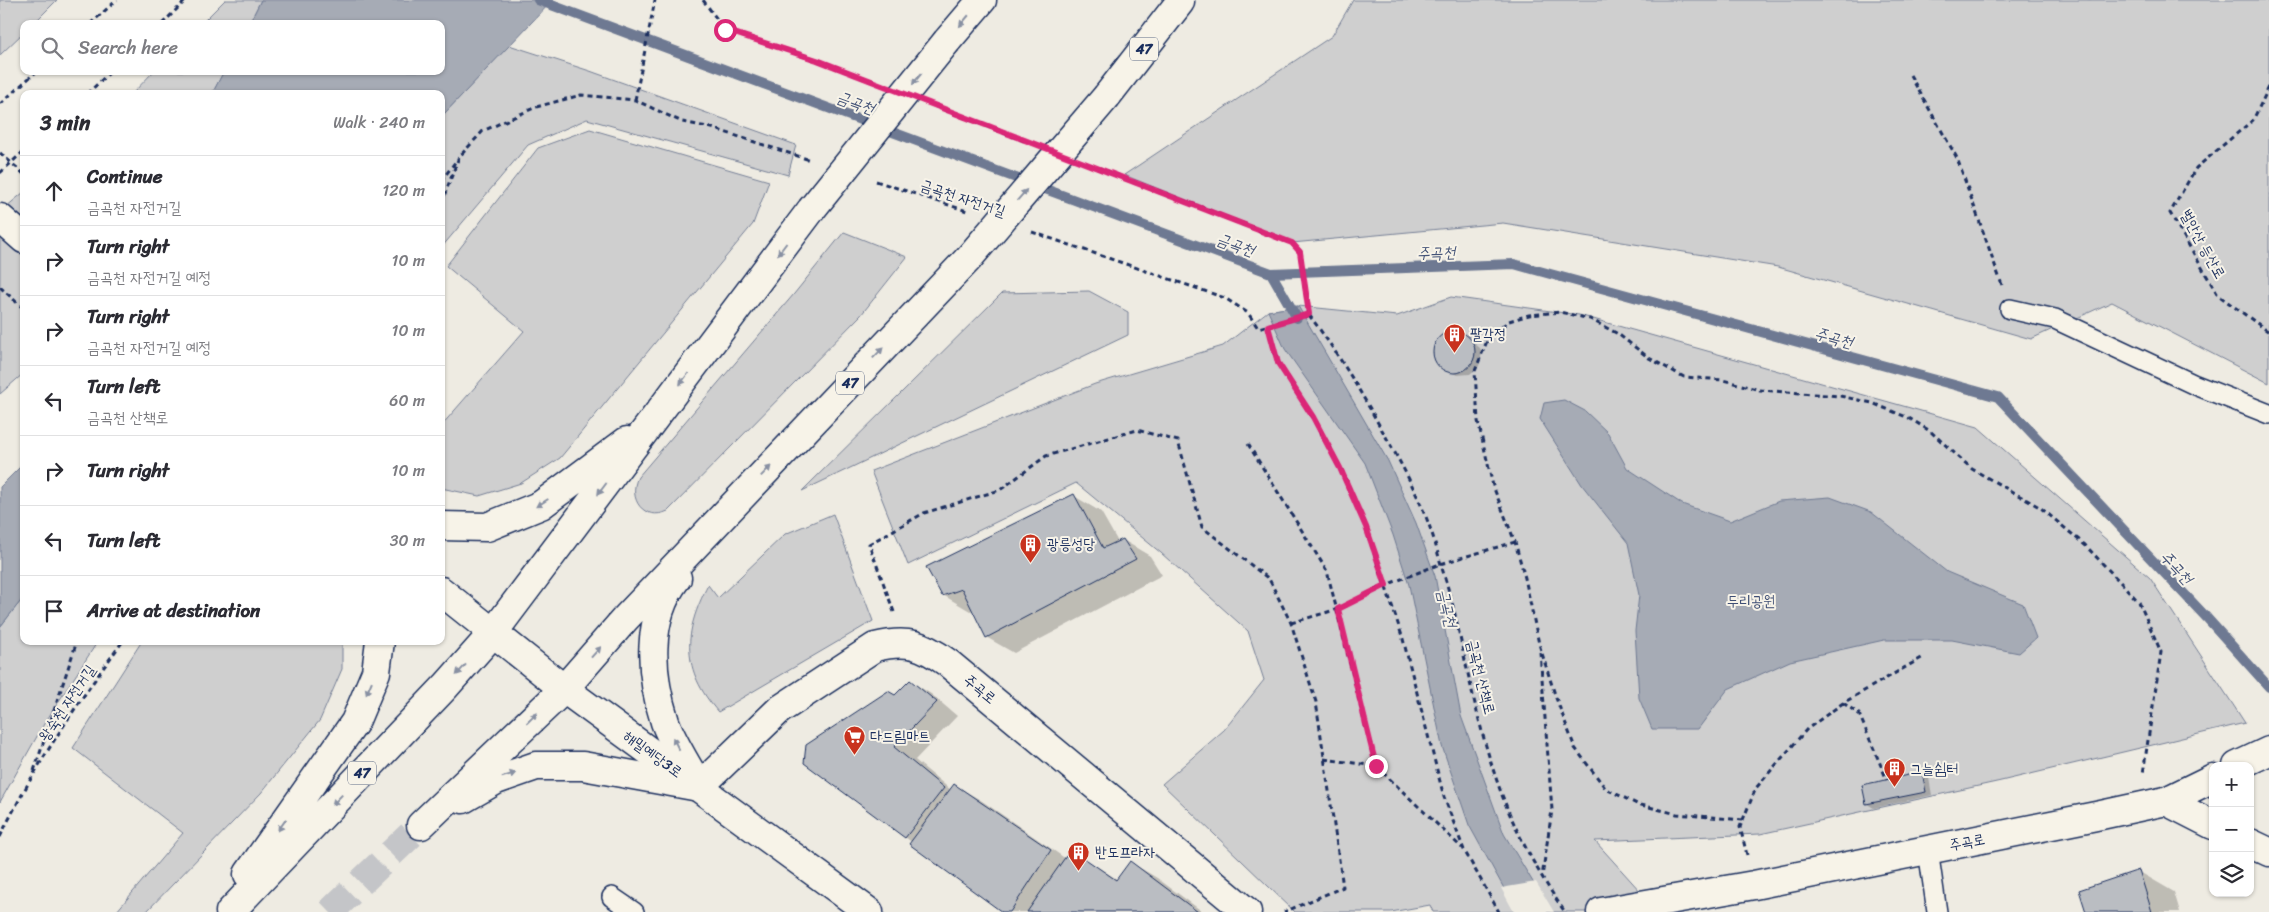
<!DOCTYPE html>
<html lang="en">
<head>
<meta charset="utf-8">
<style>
	:root { --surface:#fff; --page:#f2f2f3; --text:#2b2b33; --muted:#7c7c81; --line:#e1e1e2 }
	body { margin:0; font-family:Sriracha,"Poor Story",sans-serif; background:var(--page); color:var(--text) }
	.controls { position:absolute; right:15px; bottom:15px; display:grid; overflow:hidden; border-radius:10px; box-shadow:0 1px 4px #0004 }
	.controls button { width:45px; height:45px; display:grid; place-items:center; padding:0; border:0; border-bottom:1px solid var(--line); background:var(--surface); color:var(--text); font:25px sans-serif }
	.stop { position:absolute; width:15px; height:15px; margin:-11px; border:4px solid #db2777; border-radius:50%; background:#fff }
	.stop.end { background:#db2777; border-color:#fff; box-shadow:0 1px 5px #0008 }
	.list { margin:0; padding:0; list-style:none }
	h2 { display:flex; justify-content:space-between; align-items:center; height:65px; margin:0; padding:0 20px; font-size:21px }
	h2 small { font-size:16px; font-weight:400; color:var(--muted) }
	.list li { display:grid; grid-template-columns:32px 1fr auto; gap:15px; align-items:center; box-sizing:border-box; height:70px; padding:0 20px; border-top:1px solid var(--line) }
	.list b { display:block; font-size:19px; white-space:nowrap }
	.list p { margin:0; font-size:16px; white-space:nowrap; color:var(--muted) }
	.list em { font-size:16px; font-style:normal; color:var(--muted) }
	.icon { flex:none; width:28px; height:28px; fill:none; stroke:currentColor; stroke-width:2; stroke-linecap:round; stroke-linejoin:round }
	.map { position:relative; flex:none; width:2269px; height:912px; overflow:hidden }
	.search { position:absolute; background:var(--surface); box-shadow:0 1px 4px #0004; left:20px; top:20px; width:425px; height:55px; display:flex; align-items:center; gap:12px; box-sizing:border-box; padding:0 18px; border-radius:10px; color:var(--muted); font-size:19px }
	.panel { position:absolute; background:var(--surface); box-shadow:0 1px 4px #0004; left:20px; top:90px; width:425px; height:555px; border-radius:10px }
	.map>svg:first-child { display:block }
</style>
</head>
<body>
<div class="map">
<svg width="2269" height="912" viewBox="0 0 2269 912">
	<rect width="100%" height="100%" fill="#eeebe2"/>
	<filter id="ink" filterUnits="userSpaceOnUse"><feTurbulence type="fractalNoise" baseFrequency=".02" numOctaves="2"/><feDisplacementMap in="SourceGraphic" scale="10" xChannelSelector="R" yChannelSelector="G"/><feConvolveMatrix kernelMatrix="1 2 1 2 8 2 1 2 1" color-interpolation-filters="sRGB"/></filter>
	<g filter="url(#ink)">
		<path fill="#cfcfcf" stroke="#757f96" d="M0,0H57L33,24H24V32L0,55Z
			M225,0H261L249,24H201Z
			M1353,0H2269V383L2112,302L2031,339L1778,267L1503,223L1292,243L1124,175L1332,36Z
			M509,45L590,71L796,145L788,175L587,119L528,145L441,248V117Z
			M154,71H224L212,94H132Z
			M590,129L769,181L753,224L560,458L521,483L479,496L441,488V426L524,331L446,266L538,148Z
			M24,192V373L0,394V212Z
			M844,232L907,257L861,315L668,511C644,522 627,499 638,477L794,294Z
			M1089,291L1128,312V335L802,491L1002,293Z
			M1451,297L1579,315L1978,427L2150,578L2245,723L2001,781L1760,834L1595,841L1659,912H1433L1430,905L1391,912H1295L1162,784L1224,730L1264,680L1248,631L1161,553L1076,483L908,565L871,471L1095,384L1223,346L1268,311L1298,306L1397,316Z
			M833,514L873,621L718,712C681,669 683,633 708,585L718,598L785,534Z
			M24,597V641H98L44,724L0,802V627Z
			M142,641H342V669L320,720L261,793L146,912H116L183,833L73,748Z"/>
		<path fill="#a6abb5" stroke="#6e7992" d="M261,0H553L441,117V94H212L224,71H441V24H249Z
			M1298,306L1388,461L1416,523L1435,576L1461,716L1504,834L1551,912H1517L1469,825L1442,746L1409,585L1393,535L1365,463L1285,349L1268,311Z
			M1564,400L1585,411L1608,433L1627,468L1682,504L1730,521L1779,501L1830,497L1871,512L1947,572L2023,604L2036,638L2019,653L1952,640H1884L1790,661L1728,689L1698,729H1652L1639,698L1635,631L1639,595L1628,543L1582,485L1540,419L1544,403Z
			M24,463V597L0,627V487Z"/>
		<path fill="#eeebe2" d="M1536,882L1554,912H1514L1501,888Z"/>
		<path fill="#0003" d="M1450,333L1463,334L1480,348L1482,353L1479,366L1470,374L1457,375L1443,368L1435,357L1434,352L1439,340Z
			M1074,496L1101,512L1118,542L1123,540L1150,556L1162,575L1014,653L986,637L974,610L970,611L943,595Z
			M910,681L931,694L957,716L915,760L951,790L955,785L982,801L1066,859L1071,850L1118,880L1130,862L1157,878L1203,912H1004L806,762L896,697Z
			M1921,773L1929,778L1932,795L1874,808L1867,804Z
			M2138,871L2174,892L2180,912H2087Z"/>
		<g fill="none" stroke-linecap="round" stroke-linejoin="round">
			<path stroke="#6e7992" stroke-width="10" d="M538,0L1271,273L1297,318
				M1271,273L1514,264L1998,397L2207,618L2269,687"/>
		</g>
		<path fill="#babdc2" stroke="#1b2f5e" d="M1433 352a21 21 0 1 1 42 0a21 21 0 1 1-42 0Z
			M1074,494L1103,548L1123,539L1136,559L986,638L962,589L942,596L926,567Z
			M910,680L937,702L894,747L944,788L905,838L804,763L806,745L888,691L895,695Z
			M1922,772L1926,792L1866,804L1862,785Z
			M954,784L1051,850L1010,912H1002L909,844Z
			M1071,849L1116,880L1130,861L1198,912H1027Z
			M2139,870L2152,912H2086L2079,890Z"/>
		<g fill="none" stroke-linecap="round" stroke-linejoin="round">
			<path stroke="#c4c5c8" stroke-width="28" stroke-dasharray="28 14" stroke-linecap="butt" d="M330,912L421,825"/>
			<defs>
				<path id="lane" d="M2010,309L2055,319L2193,384L2269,414
					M1928,850L1937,912
					M612,897L634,912"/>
				<path id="street" d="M2237,766L2269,751
					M699,787L779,710L875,647C907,639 922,644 948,663L1247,912
					M2166,801L2213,825
					M2250,843L2269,852
					M1601,912L1754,885L2101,815L2166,801L2213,778"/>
				<path id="secondary" d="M0,218L24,239
					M441,591L564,689L869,912"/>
				<path id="highway" d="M947,41L982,0
					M1107,96L1180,2
					M441,526L487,527L541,505L627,441
					M677,578C645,619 650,675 665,722C673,744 688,766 699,787
					M463,799L496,780L536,766H583L699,787
					M421,825L564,689L625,619L968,259
					M248,874L355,722L376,672L380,641
					M230,912L446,686L493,633L811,210"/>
			</defs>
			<use href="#lane" stroke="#1b2f5e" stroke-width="22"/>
			<use href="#street" stroke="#1b2f5e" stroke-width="31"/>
			<use href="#secondary" stroke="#1b2f5e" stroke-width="31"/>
			<use href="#highway" stroke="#1b2f5e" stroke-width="31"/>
			<path stroke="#1b2f5e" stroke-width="3" stroke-dasharray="5 4" stroke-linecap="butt" d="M703,0L725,30L817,60L874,82
				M90,24L117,0
				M162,24L186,0
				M1910,75L1957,158L2002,285
				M2269,87L2253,120L2196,168L2170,213L2218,295L2269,332
				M87,94L111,71
				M635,100L655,0
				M0,104L37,71
				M936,106L1028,142
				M1090,165L1292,243L1300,252L1309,315
				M0,173L24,151
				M441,181L456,161
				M876,181L967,211
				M441,204L459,157L483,131L536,107L581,95L635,100L682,122L712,128L810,160
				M1032,232L1225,298L1248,313L1258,328L1309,315
				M0,287L24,309
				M1309,315C1335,349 1357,385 1378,423C1401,463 1425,505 1437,550C1443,573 1451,596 1456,619C1468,673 1479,729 1497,781C1513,828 1537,872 1565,912
				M1268,326L1278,363L1313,417L1340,468L1366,527L1403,639L1444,797L1464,850L1499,912
				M1248,444L1327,571L1376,766L1462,848
				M894,612L869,544L924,513L1000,490L1046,456L1137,430L1178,441L1202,527L1269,579L1291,623L1316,702L1343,887L1284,912
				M1291,623L1338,609L1386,585L1440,564L1515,542
				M1540,652L1552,810L1542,877
				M1843,703L1859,714L1887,780
				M1324,759L1376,766
				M34,771L77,641
				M1743,820L1677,814L1637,804L1606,789L1575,748L1556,698L1539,644L1525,578L1515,542L1493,486L1478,421L1475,371L1489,336L1509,321L1529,315L1560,312L1590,319L1618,334L1649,358L1684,377L1723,380L1760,390L1840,396L1872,403L1909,418L1930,431L1972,469L2041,508L2085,545L2139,602L2161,652L2143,774
				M0,837C34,767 77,703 123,641
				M1747,855L1740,827L1756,788L1807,729L1843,703L1925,656"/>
			<use href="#lane" stroke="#f7f3e8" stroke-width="19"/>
			<use href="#street" stroke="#f7f3e8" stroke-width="28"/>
			<use href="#secondary" stroke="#f7f3e8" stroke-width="28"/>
			<use href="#highway" stroke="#f7f3e8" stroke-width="28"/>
			<defs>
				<path id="highway-bridge" d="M811,210L947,41
					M968,259L1107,96"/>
			</defs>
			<use href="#highway-bridge" stroke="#1b2f5e" stroke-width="31" stroke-linecap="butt"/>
			<path stroke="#1b2f5e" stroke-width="3" stroke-dasharray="5 4" stroke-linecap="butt" d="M0,153L24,174"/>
			<use href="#highway-bridge" stroke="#f7f3e8" stroke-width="28"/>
		</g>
		<defs><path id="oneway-solid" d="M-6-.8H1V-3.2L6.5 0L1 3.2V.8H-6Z" transform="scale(1.25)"/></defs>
		<g fill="#8991a3">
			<use href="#oneway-solid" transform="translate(964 21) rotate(130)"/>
			<use href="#oneway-solid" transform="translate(917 79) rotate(129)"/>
			<use href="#oneway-solid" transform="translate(1022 195) rotate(-49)"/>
			<use href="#oneway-solid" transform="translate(782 249) rotate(127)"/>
			<use href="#oneway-solid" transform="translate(878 353) rotate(-46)"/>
			<use href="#oneway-solid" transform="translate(684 379) rotate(127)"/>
			<use href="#oneway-solid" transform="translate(766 471) rotate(-46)"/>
			<use href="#oneway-solid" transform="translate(602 489) rotate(127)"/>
			<use href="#oneway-solid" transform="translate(542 503) rotate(148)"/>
			<use href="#oneway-solid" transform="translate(596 652) rotate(-48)"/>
			<use href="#oneway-solid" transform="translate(461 670) rotate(132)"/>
			<use href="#oneway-solid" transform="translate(369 688) rotate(113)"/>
			<use href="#oneway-solid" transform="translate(532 718) rotate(-44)"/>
			<use href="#oneway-solid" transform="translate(676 744) rotate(-117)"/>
			<use href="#oneway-solid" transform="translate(509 775) rotate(-18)"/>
			<use href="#oneway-solid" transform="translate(337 800) rotate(134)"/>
			<use href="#oneway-solid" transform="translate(282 825) rotate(125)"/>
		</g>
	</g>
	<g fill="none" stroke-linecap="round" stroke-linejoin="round" filter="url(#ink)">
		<path stroke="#db2777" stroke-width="6" d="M725,30L817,60L1292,243L1300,252L1309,314L1268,326L1278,363L1313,417L1340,468L1366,527L1386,585L1338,609L1376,766"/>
	</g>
	<defs>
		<symbol id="building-pin" viewBox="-11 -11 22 30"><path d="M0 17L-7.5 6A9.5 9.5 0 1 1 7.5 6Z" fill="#c8321e" stroke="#f7f3e8"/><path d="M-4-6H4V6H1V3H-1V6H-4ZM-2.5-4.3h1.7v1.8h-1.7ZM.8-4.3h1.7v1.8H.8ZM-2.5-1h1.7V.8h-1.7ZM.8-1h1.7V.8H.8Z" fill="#fff"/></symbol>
		<symbol id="supermarket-pin" viewBox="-11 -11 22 30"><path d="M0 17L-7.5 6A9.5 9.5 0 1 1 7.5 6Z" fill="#c8321e" stroke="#f7f3e8"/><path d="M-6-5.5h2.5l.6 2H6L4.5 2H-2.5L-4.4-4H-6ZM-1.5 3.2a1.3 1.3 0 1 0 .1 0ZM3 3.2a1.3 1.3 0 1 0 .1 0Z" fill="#fff"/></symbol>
	</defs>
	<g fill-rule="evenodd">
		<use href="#building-pin" x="1442" y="322" width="25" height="34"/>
		<use href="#building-pin" x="1018" y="532" width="25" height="34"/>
		<use href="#supermarket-pin" x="842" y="724" width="25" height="34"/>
		<use href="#building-pin" x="1882" y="756" width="25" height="34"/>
		<use href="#building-pin" x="1066" y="840" width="25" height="34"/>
	</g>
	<g text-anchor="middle" stroke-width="4" stroke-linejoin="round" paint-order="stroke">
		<g fill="#f7f3e8" stroke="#5d6a87" stroke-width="1">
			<rect x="1130" y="37.5" width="28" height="23" rx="4"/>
			<rect x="836" y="371.5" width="28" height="23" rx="4"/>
			<rect x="348" y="761.5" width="28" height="23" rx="4"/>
		</g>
		<g font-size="14" font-weight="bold" fill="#1b2f5e">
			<text x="1144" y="54">47</text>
			<text x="850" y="388">47</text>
			<text x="362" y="778">47</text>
		</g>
		<g font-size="15" fill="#1b2f5e" stroke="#f7f3e8">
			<text transform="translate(963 198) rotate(18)" y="5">금곡천 자전거길</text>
			<text transform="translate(2203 244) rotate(61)" y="5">벌안산 등산로</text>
			<text transform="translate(1481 677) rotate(76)" y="5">금곡천 산책로</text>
			<text transform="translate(980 689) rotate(39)" y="5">주곡로</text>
			<text transform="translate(67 703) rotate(-56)" y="5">왕숙천 자전거길</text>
			<text transform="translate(653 754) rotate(36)" y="5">해밀예당3로</text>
			<text transform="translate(1967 842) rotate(-11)" y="5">주곡로</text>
		</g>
		<g font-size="15" fill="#1b2f5e" stroke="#f7f3e8" text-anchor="start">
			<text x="1470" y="339">팔각정</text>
			<text x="1047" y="549">광릉성당</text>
			<text x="870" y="741">다드림마트</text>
			<text x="1910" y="774">그늘쉼터</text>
			<text x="1095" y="857">반도프라자</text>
		</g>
		<g font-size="15" fill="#3f4f75" stroke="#f7f3e8">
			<text x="1751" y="606">두리공원</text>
		</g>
		<g font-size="16" font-style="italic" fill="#455478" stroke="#f7f3e8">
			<text transform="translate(856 102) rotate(20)" y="6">금곡천</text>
			<text transform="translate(1236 244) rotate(20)" y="6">금곡천</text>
			<text transform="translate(1436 252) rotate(-2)" y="6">주곡천</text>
			<text transform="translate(1834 337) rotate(15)" y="6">주곡천</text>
			<text transform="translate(2177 567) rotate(47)" y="6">주곡천</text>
			<text transform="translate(1448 608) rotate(77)" y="6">금곡천</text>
		</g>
	</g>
</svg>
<div class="controls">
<button>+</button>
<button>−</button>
<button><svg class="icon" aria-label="layers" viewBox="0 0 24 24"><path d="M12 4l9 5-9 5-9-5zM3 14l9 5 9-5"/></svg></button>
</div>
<div class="stop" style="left:725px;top:30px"></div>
<div class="stop end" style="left:1376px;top:766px"></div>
<div class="search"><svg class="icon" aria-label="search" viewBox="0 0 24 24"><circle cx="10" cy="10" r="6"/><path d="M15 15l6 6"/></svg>Search here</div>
<section class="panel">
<h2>3 min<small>Walk · 240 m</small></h2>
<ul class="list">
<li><svg class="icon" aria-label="ahead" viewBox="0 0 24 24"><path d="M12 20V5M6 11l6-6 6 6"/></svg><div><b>Continue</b><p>금곡천 자전거길</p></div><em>120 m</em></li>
<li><svg class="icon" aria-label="right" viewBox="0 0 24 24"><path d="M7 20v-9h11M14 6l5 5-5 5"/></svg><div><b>Turn right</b><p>금곡천 자전거길 예정</p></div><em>10 m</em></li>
<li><svg class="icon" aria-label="right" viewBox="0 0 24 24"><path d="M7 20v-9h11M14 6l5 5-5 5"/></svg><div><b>Turn right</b><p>금곡천 자전거길 예정</p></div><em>10 m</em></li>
<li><svg class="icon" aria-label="left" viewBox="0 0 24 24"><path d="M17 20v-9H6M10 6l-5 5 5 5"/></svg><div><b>Turn left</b><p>금곡천 산책로</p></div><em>60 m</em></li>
<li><svg class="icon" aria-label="right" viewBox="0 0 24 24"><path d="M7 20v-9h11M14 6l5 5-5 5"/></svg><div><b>Turn right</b></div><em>10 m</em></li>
<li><svg class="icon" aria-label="left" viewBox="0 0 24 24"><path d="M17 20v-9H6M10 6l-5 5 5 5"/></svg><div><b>Turn left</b></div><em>30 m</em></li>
<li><svg class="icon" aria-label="arrive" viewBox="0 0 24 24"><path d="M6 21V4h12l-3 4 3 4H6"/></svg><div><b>Arrive at destination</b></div></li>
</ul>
</section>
</div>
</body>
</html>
